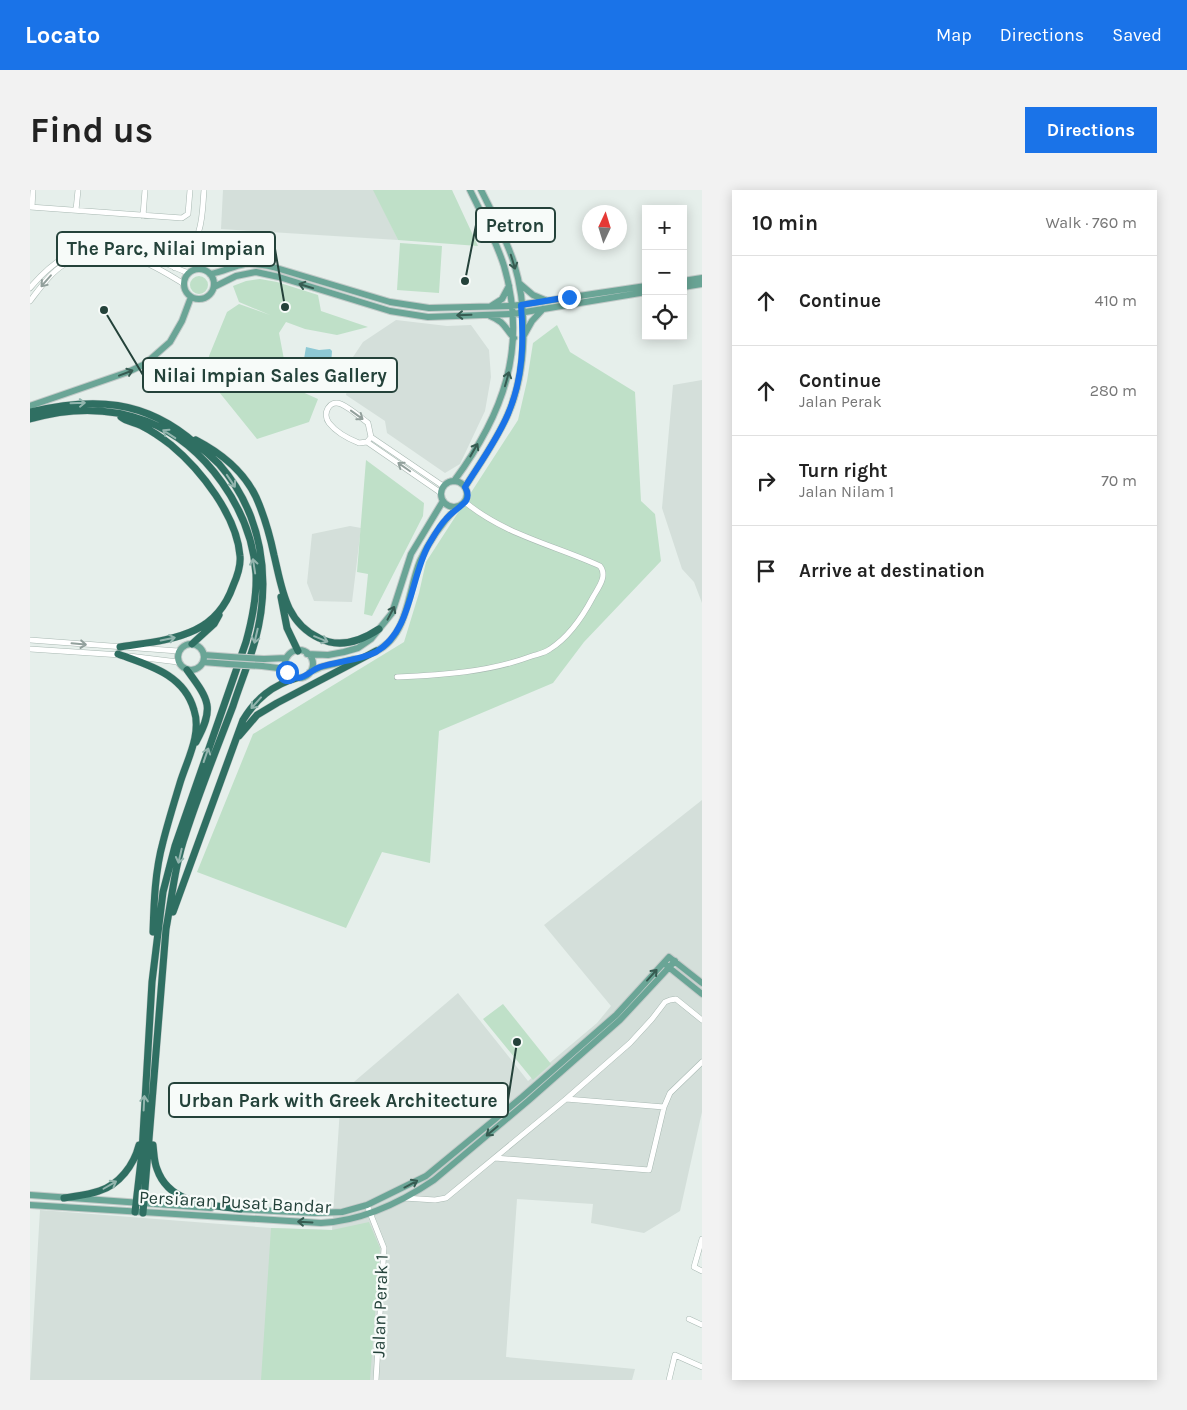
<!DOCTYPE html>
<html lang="en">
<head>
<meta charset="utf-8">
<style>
	:root { --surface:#fff; --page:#f2f2f2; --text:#222; --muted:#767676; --line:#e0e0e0; --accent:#1a73e8 }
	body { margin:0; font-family:Karla,sans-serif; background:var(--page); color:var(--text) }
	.controls { position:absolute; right:15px; top:15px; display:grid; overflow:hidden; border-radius:0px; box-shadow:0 2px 12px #0003 }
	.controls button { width:45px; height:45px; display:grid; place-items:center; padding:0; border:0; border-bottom:1px solid var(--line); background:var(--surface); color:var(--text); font:25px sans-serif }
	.compass { position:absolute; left:552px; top:15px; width:45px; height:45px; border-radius:50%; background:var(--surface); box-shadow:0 2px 12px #0003; rotate:4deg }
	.stop { position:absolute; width:15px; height:15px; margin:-11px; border:4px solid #1a73e8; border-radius:50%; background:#fff }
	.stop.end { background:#1a73e8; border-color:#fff; box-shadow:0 1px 5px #0008 }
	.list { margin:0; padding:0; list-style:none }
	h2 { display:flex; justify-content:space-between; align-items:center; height:65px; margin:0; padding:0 20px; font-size:21px }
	h2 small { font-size:16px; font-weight:400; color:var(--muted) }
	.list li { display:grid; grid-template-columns:32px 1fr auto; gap:15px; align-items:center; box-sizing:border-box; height:90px; padding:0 20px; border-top:1px solid var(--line) }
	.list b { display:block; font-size:19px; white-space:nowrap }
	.list p { margin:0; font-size:16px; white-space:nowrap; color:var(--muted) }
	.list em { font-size:16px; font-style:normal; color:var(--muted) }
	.icon { flex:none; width:28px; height:28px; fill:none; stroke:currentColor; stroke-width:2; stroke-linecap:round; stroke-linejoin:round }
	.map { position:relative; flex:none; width:672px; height:1190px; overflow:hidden; border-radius:0px }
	header { display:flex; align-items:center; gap:30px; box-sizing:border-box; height:70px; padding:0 25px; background:var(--accent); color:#fff }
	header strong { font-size:24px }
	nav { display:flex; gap:28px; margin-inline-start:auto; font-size:18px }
	.intro { display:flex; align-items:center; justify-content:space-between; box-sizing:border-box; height:120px; padding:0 30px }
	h1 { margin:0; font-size:35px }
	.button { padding:12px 22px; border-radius:0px; background:var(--accent); color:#fff; font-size:18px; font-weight:700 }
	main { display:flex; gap:30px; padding:0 30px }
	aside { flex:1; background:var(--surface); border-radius:0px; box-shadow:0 2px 12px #0003 }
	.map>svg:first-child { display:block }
</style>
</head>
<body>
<header>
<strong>Locato</strong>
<nav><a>Map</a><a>Directions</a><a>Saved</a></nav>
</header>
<div class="intro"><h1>Find us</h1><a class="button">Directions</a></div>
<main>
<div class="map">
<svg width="672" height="1190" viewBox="0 0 672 1190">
	<rect width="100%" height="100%" fill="#e6efeb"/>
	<path fill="#d4dfda" d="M193,0H344L368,50L191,39Z
		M366,130L417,136L441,135L459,160L461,187L455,221L430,274L415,283L357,243L355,231L316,205L323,167L333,152Z
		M672,190V413L664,392L652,379L632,318L643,195Z
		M320,336L331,338L322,412L284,411L277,393L282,344Z
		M672,610V922L650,1021L614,1043L561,1033L563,1014L487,1009L476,1167L605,1179L602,1190H0L10,1020L241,1038L302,1040L311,903L428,803L498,891L567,833L581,816L514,735Z"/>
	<path fill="#bfe0c8" d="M343,0H422L448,56L368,50Z
		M370,53L412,56L409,103L367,100Z
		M160 95a9 9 0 1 1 18 0a9 9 0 1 1-18 0Z
		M230,89L247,92L288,105L291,121L338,137L307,145L275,139L256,132L249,143L259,196L288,209L279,232L227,249L177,187L179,166L197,122L209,114L240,125L209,112L203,96L216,91Z
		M527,135L540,162L605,202L611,311L625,324L631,371L554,452L523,493L409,541L400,673L352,662L316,738L167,682L223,544L374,452L389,403L396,372L488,230L497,191L503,153Z
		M336,270L394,313L393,326L342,426L334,424L338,384L327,382Z
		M473,814L521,874L503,890L453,829Z
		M339,1032L350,1058L340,1190H231L241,1038L302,1040Z"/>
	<path fill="#8ec9d4" d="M276,157L289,160L300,159L302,161L300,188L293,187L291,191C288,190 282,190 279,189C270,185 275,164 276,157Z"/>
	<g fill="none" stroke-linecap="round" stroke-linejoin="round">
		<defs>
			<path id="minor" d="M0,17L152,28L158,24L160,0
				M2,17L3,0
				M46,20L48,0
				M113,26L115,0
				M125,69C133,67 142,67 149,64C174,54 172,22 174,0
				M145,78V71L148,64
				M0,98C24,69 55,49 94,57C117,61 137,76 159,83
				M0,111C10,98 21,82 35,74C77,48 117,71 154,94
				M341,247L413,296
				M337,252L341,247L338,233C330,227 320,218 311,214C299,209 292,224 299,233C306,242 319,249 329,253L337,252L411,303
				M0,450L148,461
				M0,459L91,465
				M99,466L148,472
				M367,487C413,485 459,482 502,466C508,464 515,463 520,459C539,447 553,426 563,407C568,398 578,386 570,376C524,355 475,345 435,312
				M536,909L634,917
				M465,968L619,980L634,917L640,903L672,872
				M374,1008L405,1010L416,1008L536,909L600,853L622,829L635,812L640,810L646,809L672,830
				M337,1015L354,1058L346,1190
				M672,1049L664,1077L672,1081
				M659,1129L672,1135
				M639,1190L645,1165L672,1177"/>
			<path id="major" d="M154 94a15 15 0 1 1 30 0a15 15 0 1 1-30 0Z
				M180,84C193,82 203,76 215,74C225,73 234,75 243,77L360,112L399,118L482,116L616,96
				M653,91L672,88
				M489,93L503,105L515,110
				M184,97L206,86L226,82L249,87L360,121L398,127L483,124L616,102
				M653,97L672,94
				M461,116L472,109L479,96
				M460,126C475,132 474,137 484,148
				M493,147L502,131L513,119
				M0,216L98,182L115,174L140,152L152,131L161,107
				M411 304a13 13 0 1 1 26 0a13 13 0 1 1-26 0Z
				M424,291C473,225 498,158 474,76C466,50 452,25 440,0
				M435,297C450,273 467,250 478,224C497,180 498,119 484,73C476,48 463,24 451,0
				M148 467a13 13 0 1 1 26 0a13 13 0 1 1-26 0Z
				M255 474a14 14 0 1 1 28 0a14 14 0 1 1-28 0Z
				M342,463C379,449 377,402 390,371C399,351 412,333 427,317
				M277,464L298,465L314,462L328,458L341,449L362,423L381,364L413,311
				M174,465L201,467
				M234,469L256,468
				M173,472L198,474
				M232,476L256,479
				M280,482L291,477L325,469
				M636,775L672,804
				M0,1005L181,1018
				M0,1015L291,1033C332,1031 370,1013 404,990L498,911L590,830L645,771
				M206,1019L285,1023L312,1022L337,1015L396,986L492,907L586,825L639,767L672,793"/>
			<path id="highway" d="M0,222C63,207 115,209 166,254C174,260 182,267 189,274C232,323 242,389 225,451C219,473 210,494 203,516C187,558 170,600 156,643C145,674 142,707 136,739L113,1023
				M0,229C38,218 79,217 116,231C176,254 222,321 226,384C227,408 222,430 216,452L145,656L133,702L122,792L112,962L105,1022
				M166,250C191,263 214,282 226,307C234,325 240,346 244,365C252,398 255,432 289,448C310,459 331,451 349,439
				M251,407L257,438L268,461
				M162,454L184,434L189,425
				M90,457C115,453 142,451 165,440C184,431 196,416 203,396C207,387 211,376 210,366C207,326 171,280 141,255C132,248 122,241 112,236C105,232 97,232 91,227
				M88,464C118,475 154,484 164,520C172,544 157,570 150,593C144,613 138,632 133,652C125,681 124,712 123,742
				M157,480C179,510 185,517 166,552
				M209,546L227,525L247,513L346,461
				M143,722L213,530C226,509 242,495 267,488
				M123,955C124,963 124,972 127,979C139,1014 179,1015 210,1019
				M34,1008C45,1006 58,1005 69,1001C89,995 104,975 109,955"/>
		</defs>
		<use href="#minor" stroke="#a8b8b2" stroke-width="6"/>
		<use href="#major" stroke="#c2cac8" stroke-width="8"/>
		<use href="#highway" stroke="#c2cac8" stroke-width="8"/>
		<use href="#minor" stroke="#fff" stroke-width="5"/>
		<use href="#major" stroke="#6aa596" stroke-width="6"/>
		<use href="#highway" stroke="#2f6f62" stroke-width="7"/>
		<defs>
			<path id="major-bridge" d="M201,467L234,469
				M198,474L232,476"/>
		</defs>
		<use href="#major-bridge" stroke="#c2cac8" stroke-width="8" stroke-linecap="butt"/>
		<use href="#major-bridge" stroke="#6aa596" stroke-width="6"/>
	</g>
	<defs><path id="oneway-shaft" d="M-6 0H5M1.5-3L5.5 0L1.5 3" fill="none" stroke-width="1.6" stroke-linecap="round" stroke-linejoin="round" transform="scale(1.25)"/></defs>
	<g stroke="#365b51">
		<use href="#oneway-shaft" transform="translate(483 72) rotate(73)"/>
		<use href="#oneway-shaft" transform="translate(276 96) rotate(-163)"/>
		<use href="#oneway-shaft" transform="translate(434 125) rotate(178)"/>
		<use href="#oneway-shaft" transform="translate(96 183) rotate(-21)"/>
		<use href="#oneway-shaft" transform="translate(477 189) rotate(-74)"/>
		<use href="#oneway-shaft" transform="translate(444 260) rotate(-60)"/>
		<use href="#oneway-shaft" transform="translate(361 423) rotate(-62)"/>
		<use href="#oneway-shaft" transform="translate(622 785) rotate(-48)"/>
		<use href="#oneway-shaft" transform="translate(462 941) rotate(140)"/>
		<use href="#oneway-shaft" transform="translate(381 994) rotate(-28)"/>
		<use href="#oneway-shaft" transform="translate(275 1032) rotate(-177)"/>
	</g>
	<g stroke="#92a09c">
		<use href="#oneway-shaft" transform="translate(16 91) rotate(131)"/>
		<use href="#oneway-shaft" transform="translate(327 225) rotate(36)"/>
		<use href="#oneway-shaft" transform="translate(374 277) rotate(-145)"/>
		<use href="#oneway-shaft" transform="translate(49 454) rotate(5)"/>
	</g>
	<g stroke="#93b5ae">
		<use href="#oneway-shaft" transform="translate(48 213) rotate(-2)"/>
		<use href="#oneway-shaft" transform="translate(139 244) rotate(-147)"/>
		<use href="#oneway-shaft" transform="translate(201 291) rotate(56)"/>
		<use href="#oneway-shaft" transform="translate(224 376) rotate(-99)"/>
		<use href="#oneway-shaft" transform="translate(226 446) rotate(103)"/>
		<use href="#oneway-shaft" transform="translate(138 449) rotate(-12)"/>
		<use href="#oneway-shaft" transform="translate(291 449) rotate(22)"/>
		<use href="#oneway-shaft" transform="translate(226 513) rotate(132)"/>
		<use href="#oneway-shaft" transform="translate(176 565) rotate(-71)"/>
		<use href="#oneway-shaft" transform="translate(150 666) rotate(103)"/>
		<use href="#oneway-shaft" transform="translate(114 913) rotate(-87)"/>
		<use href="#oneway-shaft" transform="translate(80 995) rotate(-30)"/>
	</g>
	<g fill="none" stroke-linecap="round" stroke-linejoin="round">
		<path stroke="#1a73e8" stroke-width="6" d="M257,482C270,496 278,481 290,477C308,471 328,471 346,462C382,441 380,388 399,354C404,346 409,336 416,329C421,323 433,315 436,311C439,306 438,302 435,297C450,273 467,250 478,224C493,189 494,152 491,115L539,107"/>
	</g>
	<g text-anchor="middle" stroke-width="4.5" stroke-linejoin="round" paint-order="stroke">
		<g font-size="18" fill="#24423a" stroke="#f7fbf9">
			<text transform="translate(205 1012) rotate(3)" y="6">Persiaran Pusat Bandar</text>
			<text transform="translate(350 1116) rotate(-88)" y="6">Jalan Perak 1</text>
		</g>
	</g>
	<path fill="none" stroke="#24423a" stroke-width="2" d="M435 91L446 35M255 117L245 59M74 120L113 185M487 852L478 910"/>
	<g fill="#24423a" stroke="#f7fbf9" stroke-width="2">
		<circle cx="435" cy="91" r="5"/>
		<circle cx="255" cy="117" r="5"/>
		<circle cx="74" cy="120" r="5"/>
		<circle cx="487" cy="852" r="5"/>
	</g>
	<g fill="#f7fbf9" stroke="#24423a" stroke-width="2">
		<rect x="446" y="18" width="79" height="34" rx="5"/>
		<rect x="27" y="42" width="218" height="34" rx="5"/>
		<rect x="113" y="168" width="254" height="34" rx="5"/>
		<rect x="139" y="893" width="339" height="34" rx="5"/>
	</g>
	<g font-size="19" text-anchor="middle" font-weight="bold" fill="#24423a">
		<text x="485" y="42">Petron</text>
		<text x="136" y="65">The Parc, Nilai Impian</text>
		<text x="240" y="192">Nilai Impian Sales Gallery</text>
		<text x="308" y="917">Urban Park with Greek Architecture</text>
	</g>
</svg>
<div class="controls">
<button>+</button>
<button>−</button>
<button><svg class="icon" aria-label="locate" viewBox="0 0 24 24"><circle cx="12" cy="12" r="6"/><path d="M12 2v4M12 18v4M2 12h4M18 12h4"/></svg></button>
</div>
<svg class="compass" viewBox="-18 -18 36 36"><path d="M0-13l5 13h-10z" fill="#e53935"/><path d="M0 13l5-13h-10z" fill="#767676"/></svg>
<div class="stop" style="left:257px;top:482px"></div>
<div class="stop end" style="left:539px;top:107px"></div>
</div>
<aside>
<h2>10 min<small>Walk · 760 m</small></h2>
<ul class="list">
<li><svg class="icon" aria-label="ahead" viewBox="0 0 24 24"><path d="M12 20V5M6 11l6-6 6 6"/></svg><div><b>Continue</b></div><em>410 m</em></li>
<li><svg class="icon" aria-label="ahead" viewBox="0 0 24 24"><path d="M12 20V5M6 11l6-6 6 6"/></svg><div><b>Continue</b><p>Jalan Perak</p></div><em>280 m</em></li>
<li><svg class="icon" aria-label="right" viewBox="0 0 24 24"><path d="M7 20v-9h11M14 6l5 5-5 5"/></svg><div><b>Turn right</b><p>Jalan Nilam 1</p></div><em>70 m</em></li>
<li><svg class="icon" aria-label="arrive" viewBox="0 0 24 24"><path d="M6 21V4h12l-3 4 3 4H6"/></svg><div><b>Arrive at destination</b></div></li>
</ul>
</aside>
</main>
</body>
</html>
